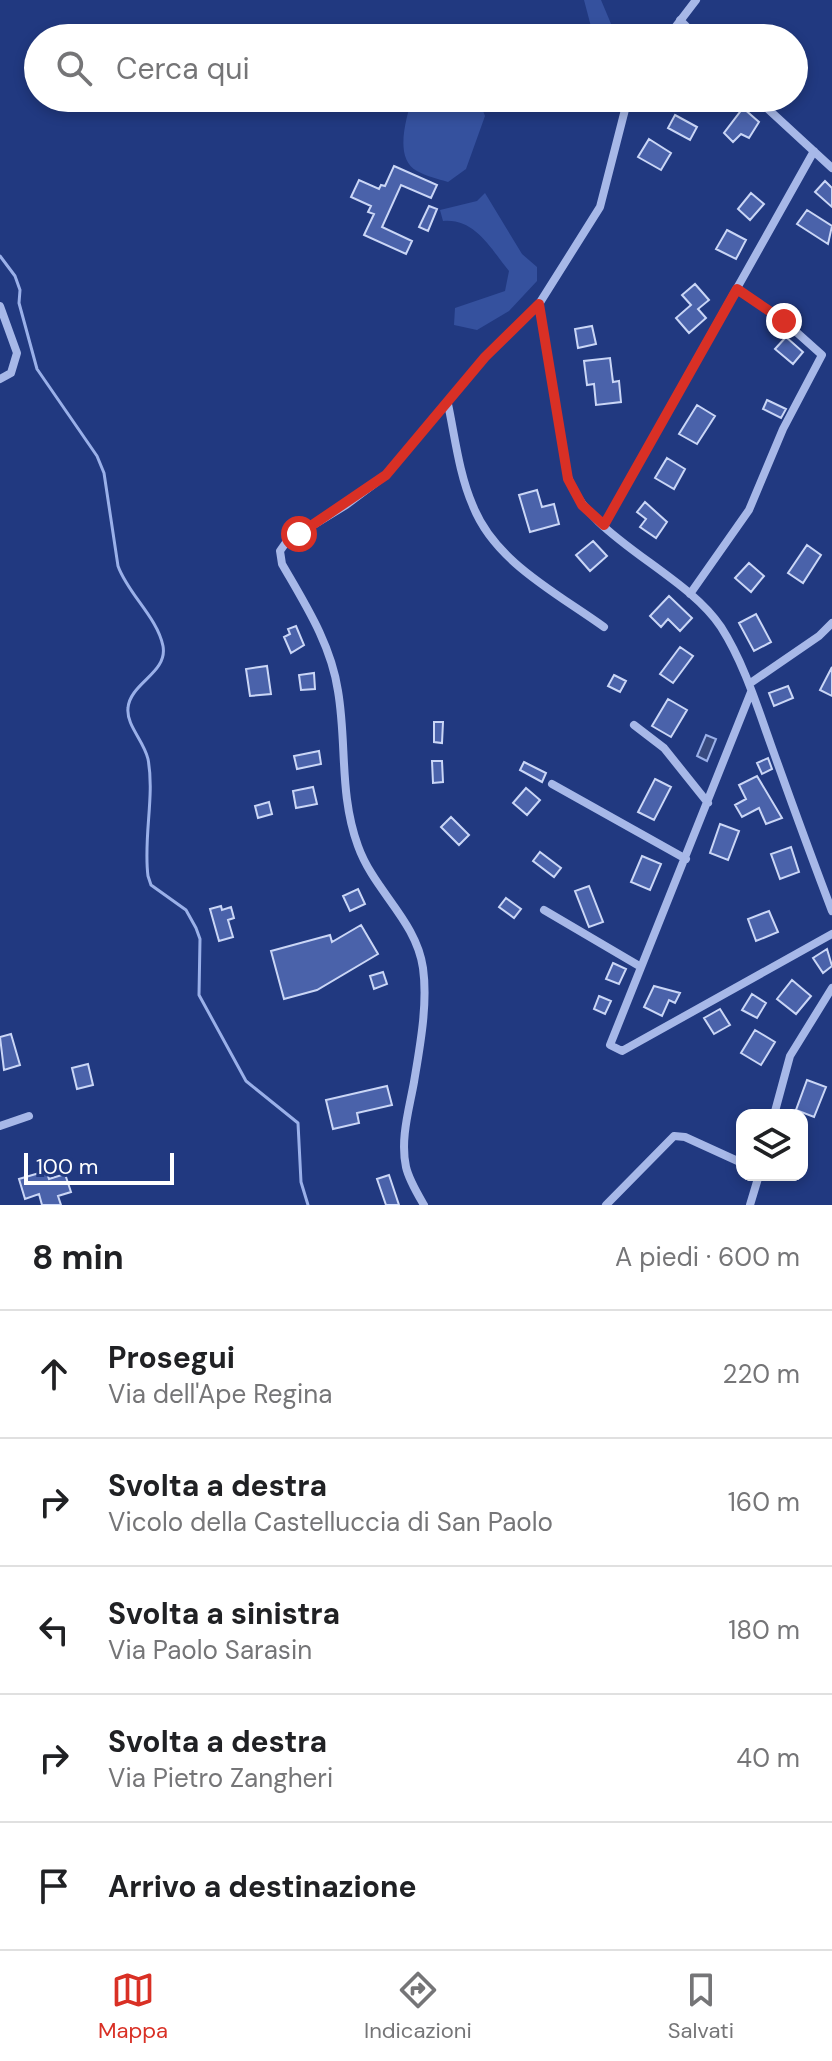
<!DOCTYPE html>
<html lang="it">
<head>
<meta charset="utf-8">
<style>
	:root { --surface:#fff; --page:#f2f2f2; --text:#202124; --muted:#757577; --line:#e0e0e0; --accent:#d93025 }
	body { margin:0; font-family:"DM Sans",sans-serif; background:var(--page); color:var(--text) }
	.controls { position:absolute; right:24px; bottom:24px; display:grid; overflow:hidden; border-radius:16px; box-shadow:0 4px 12px #0003 }
	.controls button { width:72px; height:72px; display:grid; place-items:center; padding:0; border:0; border-bottom:2px solid var(--line); background:var(--surface); color:var(--text); font:40px sans-serif }
	.scale { position:absolute; left:24px; bottom:20px; width:150px; box-sizing:border-box; padding-left:8px; border:4px solid #fff; border-top:0; font-size:22px; line-height:28px; white-space:nowrap; color:#fff; -webkit-text-stroke:6px #213980; paint-order:stroke }
	.stop { position:absolute; width:24px; height:24px; margin:-18px; border:6px solid #d93025; border-radius:50%; background:#fff }
	.stop.end { background:#d93025; border-color:#fff; box-shadow:0 2px 8px #0008 }
	.list { margin:0; padding:0; list-style:none }
	h2 { display:flex; justify-content:space-between; align-items:center; height:104px; margin:0; padding:0 32px; font-size:34px }
	h2 small { font-size:26px; font-weight:400; color:var(--muted) }
	.list li { display:grid; grid-template-columns:52px 1fr auto; gap:24px; align-items:center; box-sizing:border-box; height:128px; padding:0 32px; border-top:2px solid var(--line) }
	.list b { display:block; font-size:30px; white-space:nowrap }
	.list p { margin:0; font-size:26px; white-space:nowrap; color:var(--muted) }
	.list em { font-size:26px; font-style:normal; color:var(--muted) }
	.icon { flex:none; width:44px; height:44px; fill:none; stroke:currentColor; stroke-width:2; stroke-linecap:round; stroke-linejoin:round }
	.map { position:relative; flex:none; width:832px; height:1205px; overflow:hidden }
	.search { position:absolute; background:var(--surface); box-shadow:0 4px 12px #0003; left:24px; right:24px; top:24px; height:88px; display:flex; align-items:center; gap:20px; box-sizing:border-box; padding:0 28px; border-radius:44px; color:var(--muted); font-size:30px }
	.sheet { height:744px; background:var(--surface) }
	nav { display:flex; justify-content:space-around; align-items:center; box-sizing:border-box; height:112px; border-top:2px solid var(--line); background:var(--surface); font-size:22px; color:var(--muted) }
	nav a { display:grid; justify-items:center; gap:4px }
	nav .on { color:var(--accent) }
	.map>svg:first-child { display:block }
</style>
</head>
<body>
<div class="map">
<svg width="832" height="1205" viewBox="0 0 832 1205">
	<rect width="100%" height="100%" fill="#213980"/>
	<path fill="#35519e" d="M584,0H601L617,38H594Z
		M412,98H470L480,103L485,116L466,169L448,182C438,179 426,176 417,171C393,158 407,117 412,98Z
		M485,193L522,254L537,267V281L509,311L477,330L454,325L455,308L505,291L509,271C491,249 475,218 443,221L440,210L477,201Z"/>
	<path fill="#384a7f" stroke="#9ab0e9" stroke-width="2" d="M706,735L716,739L707,761L697,756Z"/>
	<g fill="none" stroke-linecap="round" stroke-linejoin="round">
		<path stroke="#9ab0e9" stroke-width="3" d="M0,256L15,276L20,290L19,303L37,369L97,456L104,473L118,566C128,594 157,617 163,646C168,673 130,683 128,708C126,725 144,741 148,759C155,796 143,838 148,876L151,885L186,910L196,928L200,939L199,995L246,1081L298,1123L301,1182L308,1205"/>
	</g>
	<path fill="#4a62aa" stroke="#cad6f6" stroke-width="2" d="M682,98H709L703,109Z
		M743,108L759,122L749,138L741,134L733,142L724,133Z
		M675,115L697,127L690,140L668,128Z
		M649,139L671,153L661,170L638,157Z
		M394,166L437,185L431,198L401,185L382,227L412,241L406,254L364,235L374,214L368,212L371,206L351,197L359,180L379,189L381,185L385,186Z
		M825,181L832,188V207L815,192Z
		M751,193L764,204L750,220L738,209Z
		M429,206L437,209L428,231L419,227Z
		M807,210L832,226L828,244L797,224Z
		M727,230L746,240L736,259L716,249Z
		M695,284L709,300L698,309L706,318L689,333L676,318L691,305L682,295Z
		M592,326L596,344L578,348L575,329Z
		M786,337L803,352L793,364L775,349Z
		M610,358L613,382L619,381L621,402L596,405L594,384L587,385L584,361Z
		M767,400L786,409L781,418L763,409Z
		M697,405L715,416L697,444L679,434Z
		M667,458L685,469L674,489L655,478Z
		M537,490L542,507L554,504L559,524L530,532L519,495Z
		M645,502L667,522L656,538L640,527L646,519L637,512Z
		M593,541L607,556L590,571L576,555Z
		M807,545L821,555L803,583L788,573Z
		M749,563L764,576L751,592L735,578Z
		M669,596L692,618L680,631L668,619L661,627L650,616Z
		M756,614L771,642L754,651L739,623Z
		M296,626L304,645L291,653L284,637L290,634L288,629Z
		M680,647L693,656L673,683L660,674Z
		M267,666L271,694L250,696L246,669Z
		M832,667V696L820,690Z
		M314,673L315,689L301,690L299,675Z
		M614,675L626,681L620,692L608,686Z
		M788,686L793,698L774,706L769,693Z
		M668,699L687,710L671,737L652,726Z
		M434,722H443L442,743L434,742Z
		M319,751L321,764L297,769L294,756Z
		M768,758L772,769L762,774L757,763Z
		M432,761H442L443,782L433,783Z
		M524,762L546,773L542,782L520,770Z
		M757,776L782,818L766,824L759,808L742,817L735,805L746,799L739,785Z
		M655,779L671,787L654,820L638,812Z
		M313,787L317,804L296,808L293,791Z
		M526,788L540,800L527,815L513,803Z
		M269,802L272,814L258,818L255,806Z
		M451,817L469,835L459,845L441,827Z
		M720,824L739,831L728,860L710,853Z
		M791,847L799,872L780,879L771,854Z
		M540,852L561,868L554,877L533,861Z
		M642,856L661,864L650,890L631,882Z
		M589,886L603,922L589,927L575,891Z
		M358,889L365,904L350,911L343,896Z
		M506,898L521,909L514,918L499,907Z
		M221,906L222,910L231,907L234,918L228,920L233,937L219,941L210,909Z
		M769,911L778,932L756,941L748,919Z
		M361,925L378,954L317,990L284,999L271,951L330,935L332,942Z
		M827,949L832,966L823,973L813,958Z
		M613,963L626,969L619,984L606,979Z
		M383,972L387,984L374,989L370,976Z
		M792,980L811,996L796,1014L777,999Z
		M654,986L680,993L675,1003L669,1000L662,1016L644,1007Z
		M752,994L766,1003L757,1018L742,1010Z
		M599,996L611,1001L605,1014L594,1009Z
		M720,1009L730,1025L714,1034L704,1018Z
		M755,1030L775,1042L761,1065L741,1053Z
		M11,1034L20,1065L4,1070L0,1037Z
		M88,1064L93,1085L77,1089L72,1068Z
		M807,1080L826,1087L814,1117L796,1110Z
		M387,1086L392,1105L357,1113L359,1123L333,1129L326,1100Z
		M46,1171L49,1179L65,1174L71,1192L58,1196L61,1205H42L39,1194L25,1199L19,1179Z
		M389,1175L399,1205H386L377,1179Z"/>
	<g fill="none" stroke-linecap="round" stroke-linejoin="round">
		<path stroke="#a7b8e8" stroke-width="8" d="M680,20L698,38
			M667,38L696,0
			M756,98L832,168
			M539,304L567,474C585,537 684,571 721,627C744,663 757,706 771,745C791,801 811,856 832,911
			M0,306L17,353L11,373L0,379
			M448,404C455,437 459,474 473,506C495,562 557,593 604,627
			M604,525L814,151
			M690,594L749,510L783,429L822,355L784,321L737,289
			M749,684L819,636L832,623
			M751,692L610,1045L622,1051L832,934
			M634,725L664,748L708,803
			M552,784L686,859
			M544,910L641,967
			M774,1115L790,1056L832,988
			M0,1126L29,1116
			M424,1205C417,1193 409,1180 406,1167C400,1139 409,1110 414,1082C420,1046 428,1004 423,968C416,920 374,891 358,846C339,794 347,744 338,691C331,644 305,604 282,564L280,551L287,541L346,505L386,475L485,357L539,304L600,207L628,98
			M606,1205L674,1136L685,1137L742,1163
			M750,1205L759,1175"/>
	</g>
	<g fill="none" stroke-linecap="round" stroke-linejoin="round">
		<path stroke="#d93025" stroke-width="10" d="M299,534L386,475L485,357L539,304L568,479L582,505L604,525L737,289L784,321"/>
	</g>
</svg>
<div class="controls">
<button><svg class="icon" aria-label="layers" viewBox="0 0 24 24"><path d="M12 4l9 5-9 5-9-5zM3 14l9 5 9-5"/></svg></button>
</div>
<div class="scale">100 m</div>
<div class="stop" style="left:299px;top:534px"></div>
<div class="stop end" style="left:784px;top:321px"></div>
<div class="search"><svg class="icon" aria-label="search" viewBox="0 0 24 24"><circle cx="10" cy="10" r="6"/><path d="M15 15l6 6"/></svg>Cerca qui</div>
</div>
<section class="sheet">
<h2>8 min<small>A piedi · 600 m</small></h2>
<ul class="list">
<li><svg class="icon" aria-label="ahead" viewBox="0 0 24 24"><path d="M12 20V5M6 11l6-6 6 6"/></svg><div><b>Prosegui</b><p>Via dell'Ape Regina</p></div><em>220 m</em></li>
<li><svg class="icon" aria-label="right" viewBox="0 0 24 24"><path d="M7 20v-9h11M14 6l5 5-5 5"/></svg><div><b>Svolta a destra</b><p>Vicolo della Castelluccia di San Paolo</p></div><em>160 m</em></li>
<li><svg class="icon" aria-label="left" viewBox="0 0 24 24"><path d="M17 20v-9H6M10 6l-5 5 5 5"/></svg><div><b>Svolta a sinistra</b><p>Via Paolo Sarasin</p></div><em>180 m</em></li>
<li><svg class="icon" aria-label="right" viewBox="0 0 24 24"><path d="M7 20v-9h11M14 6l5 5-5 5"/></svg><div><b>Svolta a destra</b><p>Via Pietro Zangheri</p></div><em>40 m</em></li>
<li><svg class="icon" aria-label="arrive" viewBox="0 0 24 24"><path d="M6 21V4h12l-3 4 3 4H6"/></svg><div><b>Arrivo a destinazione</b></div></li>
</ul>
</section>
<nav>
<a class="on"><svg class="icon" aria-label="map" viewBox="0 0 24 24"><path d="M3 6l6-2 6 2 6-2v14l-6 2-6-2-6 2zM9 4v14M15 6v14"/></svg>Mappa</a>
<a><svg class="icon" aria-label="directions" viewBox="0 0 24 24"><path d="M12 3l9 9-9 9-9-9zM9 14v-3h6M13 9l2 2-2 2"/></svg>Indicazioni</a>
<a><svg class="icon" aria-label="saved" viewBox="0 0 24 24"><path d="M7 4h10v16l-5-4-5 4z"/></svg>Salvati</a>
</nav>
</body>
</html>
